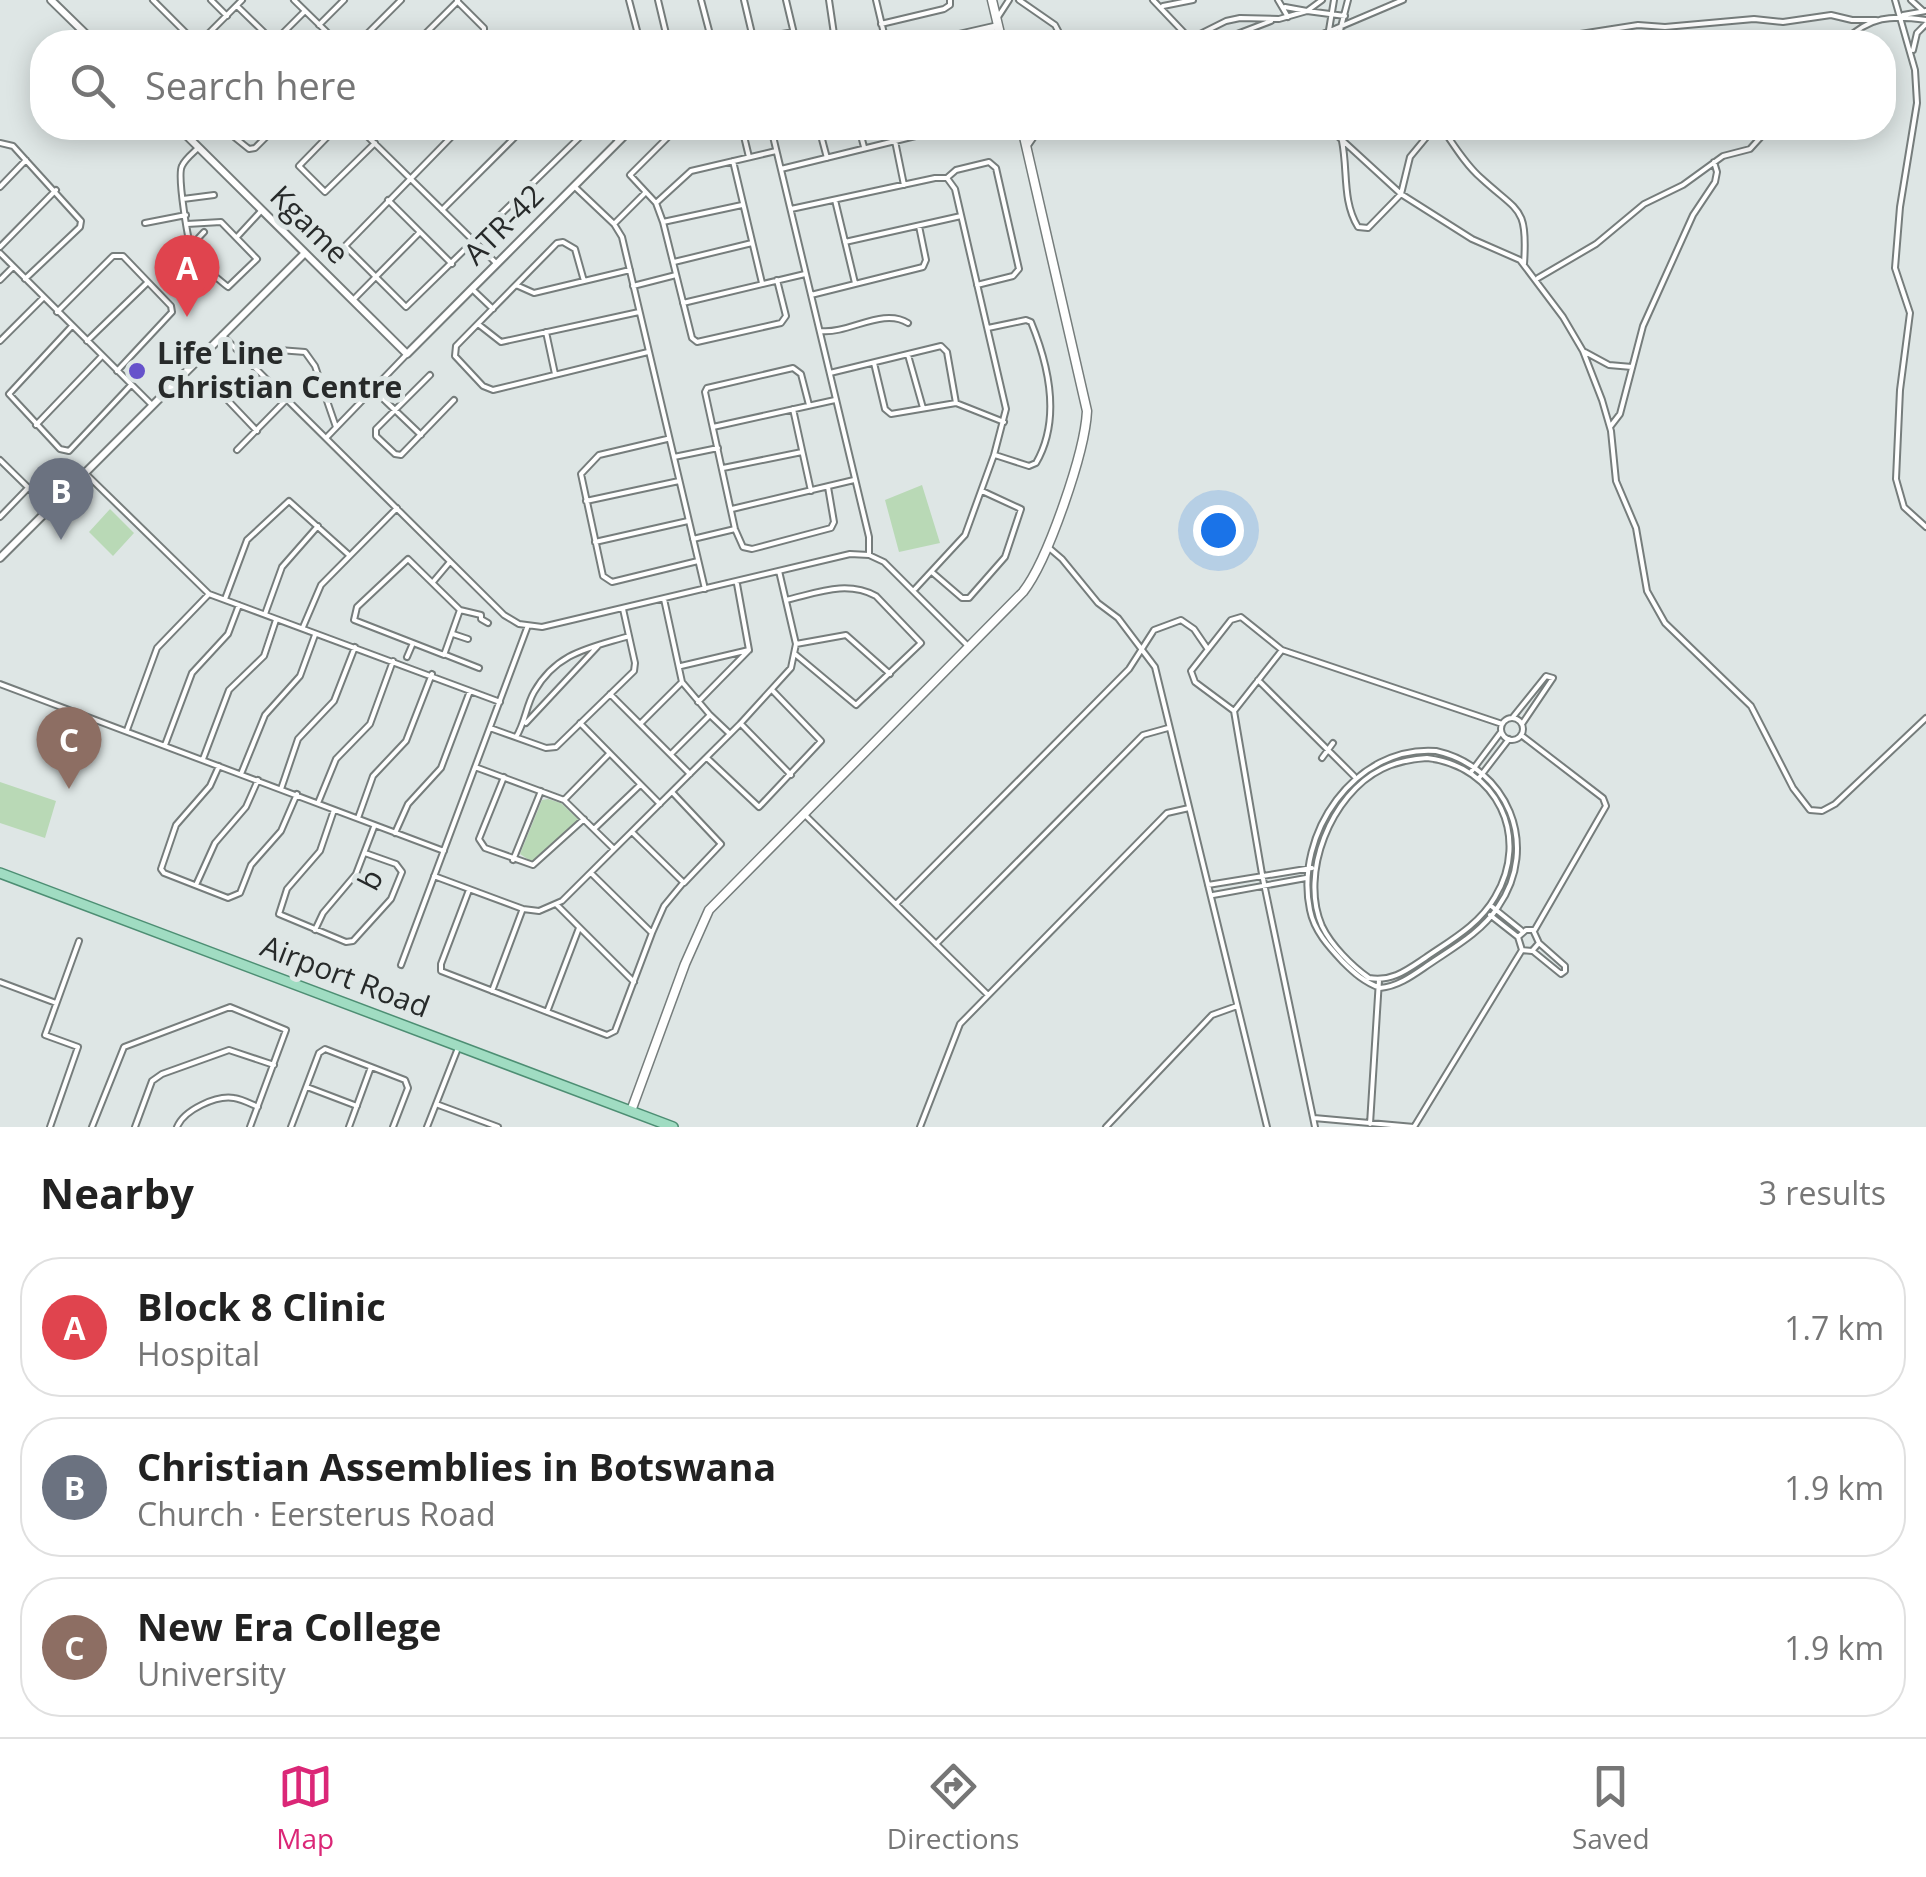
<!DOCTYPE html>
<html lang="en">
<head>
<meta charset="utf-8">
<style>
	:root { --surface:#fff; --page:#f6f6f6; --text:#222; --muted:#767676; --line:#e0e0e0; --accent:#db2777 }
	body { margin:0; font-family:"Open Sans",sans-serif; background:var(--page); color:var(--text) }
	.you { position:absolute; left:1218px; top:530px; width:35px; height:35px; margin:-25px; border:8px solid #fff; border-radius:50%; background:#1a73e8; box-shadow:0 0 0 15px #1a73e833 }
	.badge { display:grid; place-items:center; width:65px; height:65px; border-radius:50%; background:var(--accent); color:#fff; font-size:32px; font-weight:700 }
	.pin { position:absolute; translate:-50% -82px; filter:drop-shadow(0 2px 5px #0008) }
	.pin::after { content:''; position:absolute; top:52px; width:35px; height:30px; background:inherit; clip-path:polygon(0 0,100% 0,50% 100%) }
	.list { margin:0; padding:0; list-style:none }
	h2 { display:flex; justify-content:space-between; align-items:center; height:130px; margin:0; padding:0 40px; font-size:42px }
	h2 small { font-size:32px; font-weight:400; color:var(--muted) }
	.list li { display:grid; grid-template-columns:65px 1fr auto; gap:30px; align-items:center; box-sizing:border-box; height:140px; margin:0 20px 20px; padding:0 20px; border:2px solid var(--line); border-radius:40px }
	.list b { display:block; font-size:38px; white-space:nowrap }
	.list p { margin:0; font-size:32px; white-space:nowrap; color:var(--muted) }
	.list em { font-size:32px; font-style:normal; color:var(--muted) }
	.icon { flex:none; width:55px; height:55px; fill:none; stroke:currentColor; stroke-width:2; stroke-linecap:round; stroke-linejoin:round }
	.map { position:relative; flex:none; width:1926px; height:1127px; overflow:hidden }
	.search { position:absolute; background:var(--surface); box-shadow:0 5px 25px #0003; left:30px; right:30px; top:30px; height:110px; display:flex; align-items:center; gap:25px; box-sizing:border-box; padding:0 35px; border-radius:40px; color:var(--muted); font-size:38px }
	.sheet { height:610px; background:var(--surface) }
	nav { display:flex; justify-content:space-around; align-items:center; box-sizing:border-box; height:140px; border-top:2px solid var(--line); background:var(--surface); font-size:28px; color:var(--muted) }
	nav a { display:grid; justify-items:center; gap:5px }
	nav .on { color:var(--accent) }
	.map>svg:first-child { display:block }
</style>
</head>
<body>
<div class="map">
<svg width="1926" height="1127" viewBox="0 0 1926 1127">
	<rect width="100%" height="100%" fill="#dee6e5"/>
	<path fill="#b9d9b6" d="M922,485L940,543L899,552L885,500Z
		M110,509L134,533L113,556L89,532Z
		M0,782L56,801L45,838L0,823Z
		M548,799L561,803L579,820L532,862L520,854L542,800Z"/>
	<g fill="none" stroke-linecap="round" stroke-linejoin="round">
		<defs>
			<path id="minor" d="M153,0L195,42
				M211,0L227,16
				M294,0L337,42
				M629,0L640,42
				M658,0L668,42
				M701,0L712,42
				M744,0L753,38
				M786,0L796,42
				M876,0L886,42
				M1019,0L1055,25L1064,42
				M1153,0L1190,39L1226,21L1240,18L1279,19L1307,11L1345,16
				M1278,0L1288,17
				M1895,0L1915,70L1917,103L1900,207L1895,268L1910,313L1900,390L1896,479L1904,507L1926,527
				M1911,0L1922,10
				M457,1L484,28V35L476,42
				M237,6L274,42
				M1163,6L1193,0
				M1285,7L1307,11L1322,0
				M1903,15L1926,11
				M998,17L1009,0
				M881,24L944,9L950,5V0
				M319,25L344,0
				M1329,30L1334,0
				M1341,33L1378,42
				M200,42L242,0
				M274,42L305,11
				M359,42L401,0
				M417,42L458,1
				M734,42L794,32
				M804,42L834,34L829,0
				M1183,42C1210,29 1256,34 1285,42
				M1216,42L1271,21
				M1304,42L1403,0
				M1337,42L1348,0
				M1529,42L1638,25L1665,27L1754,19L1783,22L1831,15L1852,20H1876
				M1843,42C1870,16 1891,15 1926,20
				M1913,50L1917,33L1926,24
				M223,128L249,149L255,148L275,128
				M336,128L299,166L325,192L375,143
				M359,128L497,264
				M460,128L345,246L406,307L589,128
				M605,128L619,141
				M700,128L670,135L630,175L656,203L663,222L692,338L697,342L781,323L786,316L777,280
				M742,128L749,157
				M771,128L869,537V555
				M819,128L827,158
				M859,128L864,147
				M1127,128L1164,131L1169,128
				M1329,128L1401,194L1472,239L1520,260L1563,317L1583,351L1602,400L1611,431L1616,481L1636,528L1647,591L1665,623L1751,706L1793,788L1810,810L1822,811L1835,804L1926,718
				M1442,128C1454,145 1465,164 1481,178C1519,213 1528,206 1524,264
				M1673,128L1713,136L1722,128
				M895,141L904,185
				M1342,141C1348,170 1342,201 1358,227L1368,228L1401,194L1410,157L1434,128
				M0,143L13,146L81,221L80,227L25,279
				M1029,144L1040,128
				M733,161L762,283
				M781,169L948,128
				M948,177L956,170L989,162L996,168L1019,269L1013,276L977,285
				M0,187L26,160
				M575,187L614,224L622,237L705,589
				M183,199L214,195
				M388,200L452,264
				M835,200L855,283
				M656,203L691,171L776,151
				M791,209L935,178H947L955,189L1006,409L994,455L965,535L915,589
				M442,210L524,128
				M663,222L742,205
				M145,223L186,215
				M187,224L221,222L257,259L228,287C217,278 201,266 193,253C188,244 177,175 182,166C185,159 193,153 198,148
				M614,224L645,193
				M237,237L261,211
				M845,242L961,216
				M191,246L204,232
				M0,247L56,190
				M0,253L152,405
				M172,256L192,252
				M674,262L752,243
				M1538,278L1596,244L1644,204L1683,185L1723,156L1750,149L1769,128
				M0,280L13,267
				M584,281L575,249L563,242L557,243L456,346L455,356L483,386L493,390L648,352
				M516,285L534,293L630,270
				M633,286L676,275
				M472,289L493,309
				M811,295L923,267L926,260L919,226
				M353,300L420,232
				M683,303L805,274
				M57,312L113,256H123L171,306L172,312L117,371
				M478,324L501,342L639,312
				M72,326L9,394L60,449L69,451L131,385
				M988,328L1026,320L1031,322C1049,366 1061,420 1036,463L1029,466L995,455
				M821,331C849,334 883,307 908,323
				M546,332L555,374
				M222,335L504,615L519,624L542,627L850,554L869,555L884,562L969,647
				M0,341L43,298
				M87,341L148,282
				M1585,352L1609,365L1632,367
				M908,355L923,408
				M246,358L279,350L305,352L315,366L336,427
				M874,363L885,409L891,414L956,403L1004,422
				M830,373L941,346L947,352L956,403
				M430,375L376,429V436L395,454L401,455L454,400
				M374,390L421,435
				M219,391L257,431
				M809,405L801,374L793,368L707,388L705,392L735,529L743,547L752,549L831,528L834,522L828,487
				M793,409L811,491
				M36,425L102,356
				M713,427L835,400
				M1610,427L1620,414L1643,326L1693,215L1715,182L1717,172L1714,162
				M326,438L406,355
				M667,439L599,455L581,474L603,576L612,582L698,561
				M237,450L286,400
				M674,457L718,448
				M0,460L50,509
				M723,468L802,452
				M85,473L209,594L500,702
				M586,501L679,481
				M732,509L854,480
				M0,517L28,488
				M693,539L735,529
				M595,542L688,521
				M1048,547L1062,559L1098,603L1118,618L1155,667L1267,1127
				M408,559L460,610L444,655L354,620L357,607Z
				M933,573L962,598H969L1005,557L1021,509L982,491
				M433,582L449,563
				M225,599L247,540L289,501L349,555
				M664,599L682,682L710,715
				M786,600C817,593 846,580 876,596L921,643L856,705L795,654
				M460,610L481,615V619L488,623
				M265,614L282,567L318,526
				M303,627L321,585L397,508
				M453,634L468,639
				M796,644L846,635L890,674
				M446,655L479,668
				M407,657L413,643
				M681,666L749,650
				M1258,680L1354,776
				M0,684L444,851
				M610,694L690,774
				M698,702L749,650L737,584
				M1234,711L1282,650
				M1513,717L1546,676L1553,678L1522,724
				M1501 729a11 11 0 1 1 22 0a11 11 0 1 1-22 0Z
				M526,723L598,646
				M580,723L660,804
				M640,724L682,682
				M742,725L791,775
				M490,728L546,748L556,747L634,671L635,663L623,609
				M127,730L157,648L209,594
				M1521,735L1603,798L1606,806L1534,931
				M516,737C525,723 526,706 534,692C557,652 590,648 629,636
				M165,745L192,673L228,634L239,605
				M1436,751C1507,767 1541,845 1498,907C1482,931 1458,945 1434,961C1417,972 1401,986 1380,988C1364,982 1354,973 1343,962C1329,947 1314,931 1310,910C1294,834 1355,745 1436,751Z
				M671,754L710,715L730,734
				M707,758L759,807L821,741L773,691
				M1322,758L1333,743
				M1427,758C1497,766 1531,837 1495,897C1479,925 1451,940 1425,958C1407,970 1392,982 1369,978C1352,966 1331,945 1322,926C1299,874 1331,794 1382,769C1396,762 1411,759 1427,758Z
				M203,759L229,690L264,656L276,620
				M219,766L210,786L176,825L161,869L164,873L228,898L240,893L251,865L281,831L297,794
				M475,767L564,800L614,849
				M1471,772L1501,732
				M241,774L265,715L300,676L315,635
				M504,777L479,839L485,848L533,865L584,819
				M1479,778L1509,739
				M281,789L298,739L334,701L355,647
				M564,800L609,754
				M318,803L336,759L370,724L393,661
				M334,810L320,851L287,889L279,914L346,942L353,941L391,899L402,872L396,864L365,853
				M806,816L988,995
				M358,818L373,776L406,741L432,674
				M594,829L640,785
				M632,832L684,883L721,844L672,792
				M395,833L408,804L441,768L470,691
				M513,860L541,791
				M591,873L652,933L664,906L683,883
				M434,876L523,909L539,911L562,901L740,724L791,668L796,644L779,571
				M196,885L215,843L246,807L258,780
				M1208,885L1312,868
				M469,890L441,964V971L607,1035L615,1031L652,933
				M1213,895L1306,878
				M896,904L1129,669L1154,630L1181,620L1194,629L1207,648
				M557,905L634,982
				M1490,905L1521,930
				M1490,915L1518,937L1522,950L1532,951L1539,943L1533,930H1526L1518,937
				M315,930L323,913L356,874L374,827
				M936,944L1143,735L1168,728
				M1534,952L1561,974L1565,971V966L1539,943
				M401,965L527,628
				M0,982L56,1003
				M492,991L522,911
				M547,1012L579,928
				M307,1087L357,1106
				M436,1104L498,1127
				M1314,1118L1414,1127
				M1370,1124L1379,980
				M50,1127L78,1047L45,1035L79,941
				M92,1127L124,1047L230,1007L286,1030L250,1127
				M135,1127L152,1081L162,1074L229,1050L274,1065
				M177,1127C184,1110 216,1095 234,1098C242,1099 251,1104 258,1107
				M291,1127L319,1053L325,1049L405,1080L408,1088L393,1127
				M349,1127L371,1067
				M427,1127L458,1048
				M920,1127L960,1024L1167,813L1189,808
				M1106,1127L1212,1015L1237,1006
				M1315,1127L1262,874L1234,711L1195,682L1191,671L1231,620L1241,617L1282,650L1502,724
				M1414,1127L1522,950"/>
			<path id="tertiary" d="M51,0L94,42
				M928,42L998,26
				M179,128L407,354L632,128
				M0,558L305,253"/>
			<path id="secondary" d="M992,0L1002,42
				M631,1111L685,964L709,910L1023,592C1048,560 1085,452 1087,411L1022,128"/>
			<path id="primary" d="M0,873L673,1127"/>
		</defs>
		<use href="#minor" stroke="#767d7c" stroke-width="8"/>
		<use href="#tertiary" stroke="#767d7c" stroke-width="10"/>
		<use href="#secondary" stroke="#767d7c" stroke-width="11"/>
		<use href="#primary" stroke="#4d8e73" stroke-width="12"/>
		<use href="#minor" stroke="#fff" stroke-width="4"/>
		<use href="#tertiary" stroke="#fff" stroke-width="6"/>
		<use href="#secondary" stroke="#fff" stroke-width="8"/>
		<use href="#primary" stroke="#a0dcc2" stroke-width="9"/>
	</g>
	<circle fill="#6652cb" stroke="#dee6e5" stroke-width="4" cx="137" cy="371" r="10"/>
	<g text-anchor="middle" stroke-width="10" stroke-linejoin="round" paint-order="stroke">
		<g font-size="30" fill="#272a2a" stroke="#dee6e5">
			<text transform="translate(309 225) rotate(45)" y="10">Kgame</text>
			<text transform="translate(504 225) rotate(-45)" y="10">ATR-42</text>
			<text transform="translate(371 880) rotate(-63)" y="10">b</text>
			<text transform="translate(345 977) rotate(21)" y="10">Airport Road</text>
		</g>
		<g font-size="30" font-weight="bold" fill="#272a2a" stroke="#dee6e5" text-anchor="start">
			<text x="157" y="364">Life Line<tspan x="157" dy="34">Christian Centre</tspan></text>
		</g>
	</g>
</svg>
<div class="you"></div>
<div class="pin badge" style="left:187px;top:317px;background:#e0444e">A</div>
<div class="pin badge" style="left:61px;top:540px;background:#6b7280">B</div>
<div class="pin badge" style="left:69px;top:789px;background:#8d6e63">C</div>
<div class="search"><svg class="icon" aria-label="search" viewBox="0 0 24 24"><circle cx="10" cy="10" r="6"/><path d="M15 15l6 6"/></svg>Search here</div>
</div>
<section class="sheet">
<h2>Nearby<small>3 results</small></h2>
<ul class="list">
<li><span class="badge" style="background:#e0444e">A</span><div><b>Block 8 Clinic</b><p>Hospital</p></div><em>1.7 km</em></li>
<li><span class="badge" style="background:#6b7280">B</span><div><b>Christian Assemblies in Botswana</b><p>Church · Eersterus Road</p></div><em>1.9 km</em></li>
<li><span class="badge" style="background:#8d6e63">C</span><div><b>New Era College</b><p>University</p></div><em>1.9 km</em></li>
</ul>
</section>
<nav>
<a class="on"><svg class="icon" aria-label="map" viewBox="0 0 24 24"><path d="M3 6l6-2 6 2 6-2v14l-6 2-6-2-6 2zM9 4v14M15 6v14"/></svg>Map</a>
<a><svg class="icon" aria-label="directions" viewBox="0 0 24 24"><path d="M12 3l9 9-9 9-9-9zM9 14v-3h6M13 9l2 2-2 2"/></svg>Directions</a>
<a><svg class="icon" aria-label="saved" viewBox="0 0 24 24"><path d="M7 4h10v16l-5-4-5 4z"/></svg>Saved</a>
</nav>
</body>
</html>
